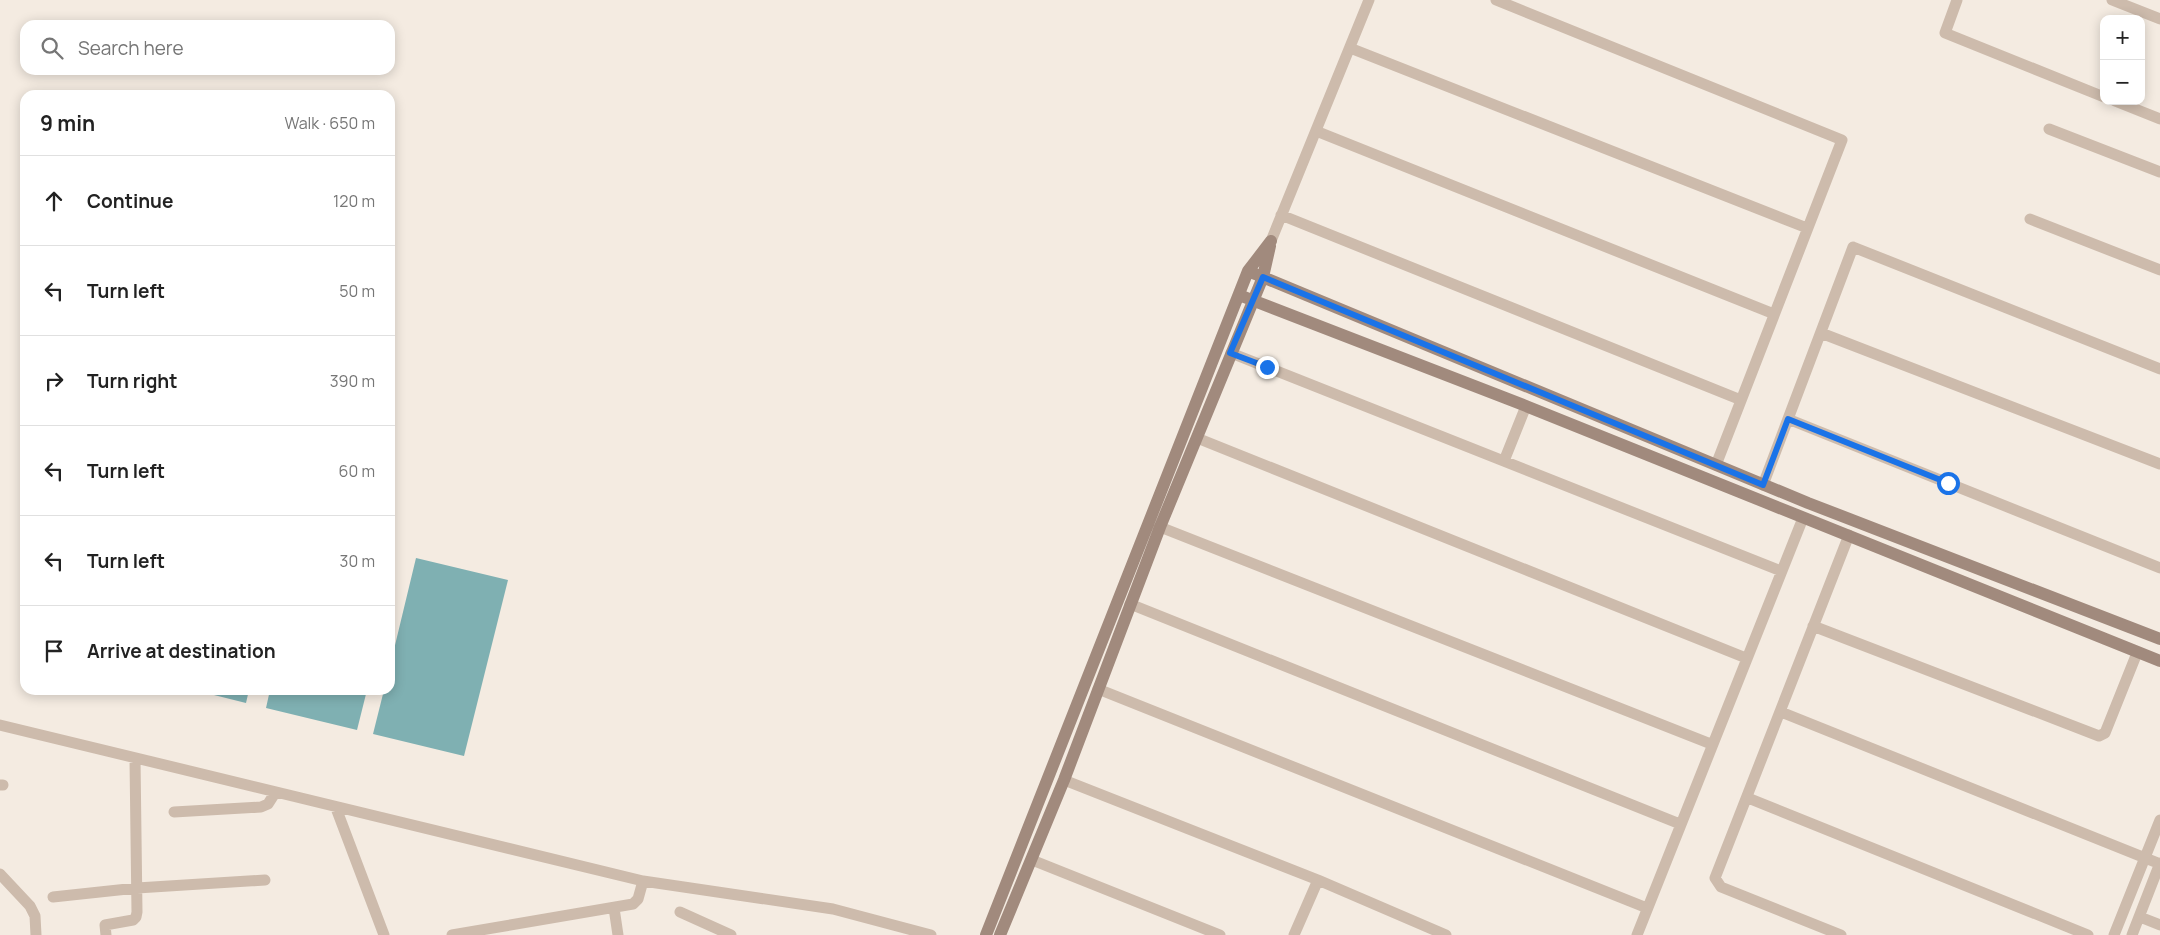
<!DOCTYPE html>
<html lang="en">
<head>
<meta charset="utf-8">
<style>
	:root { --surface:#fff; --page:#f2f2f2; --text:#222; --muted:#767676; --line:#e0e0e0 }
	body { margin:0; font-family:Manrope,sans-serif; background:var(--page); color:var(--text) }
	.controls { position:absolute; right:15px; top:15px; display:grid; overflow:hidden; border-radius:10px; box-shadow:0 2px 12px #0003 }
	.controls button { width:45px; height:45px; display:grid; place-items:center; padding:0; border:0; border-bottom:1px solid var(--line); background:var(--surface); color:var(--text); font:25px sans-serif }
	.stop { position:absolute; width:15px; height:15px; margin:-11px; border:4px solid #1a73e8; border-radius:50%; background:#fff }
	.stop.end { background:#1a73e8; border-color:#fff; box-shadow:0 1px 5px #0008 }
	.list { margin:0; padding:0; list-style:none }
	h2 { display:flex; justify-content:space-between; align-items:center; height:65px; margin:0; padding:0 20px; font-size:21px }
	h2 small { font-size:16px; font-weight:400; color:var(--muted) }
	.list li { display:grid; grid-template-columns:32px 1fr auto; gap:15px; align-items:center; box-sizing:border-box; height:90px; padding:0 20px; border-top:1px solid var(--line) }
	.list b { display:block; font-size:19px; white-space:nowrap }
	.list em { font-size:16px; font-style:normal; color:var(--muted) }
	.icon { flex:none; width:28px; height:28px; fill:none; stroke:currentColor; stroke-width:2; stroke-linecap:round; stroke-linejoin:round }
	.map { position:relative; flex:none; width:2160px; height:935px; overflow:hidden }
	.search { position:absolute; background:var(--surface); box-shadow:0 2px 12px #0003; left:20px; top:20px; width:375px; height:55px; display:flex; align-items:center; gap:12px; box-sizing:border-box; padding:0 18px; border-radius:15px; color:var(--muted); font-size:19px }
	.panel { position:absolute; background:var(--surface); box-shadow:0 2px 12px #0003; left:20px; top:90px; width:375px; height:605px; border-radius:15px }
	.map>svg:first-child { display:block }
</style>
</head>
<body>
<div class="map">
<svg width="2160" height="935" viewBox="0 0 2160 935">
	<rect width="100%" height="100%" fill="#f4ebe1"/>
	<path fill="#7fb0b2" d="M416,558L508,580L464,756L373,734L384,690H390V666Z
		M194,690H249L246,703Z
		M270,690H367L357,730L266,708Z"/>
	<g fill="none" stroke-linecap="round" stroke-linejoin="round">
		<path stroke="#cdbbac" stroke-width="11" d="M1496,0L1842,140L1716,465
			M1957,0L1945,33L2104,97
			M2112,0L2160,19
			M1350,48L1807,228
			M2115,101L2160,119
			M2049,129L2160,172
			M1316,131L1774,314
			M1281,215L1741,400
			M2030,219L2160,270
			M1271,241L1369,0
			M1821,333L2160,464
			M1231,353L1781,571
			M1788,419L2160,568
			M1197,438L1746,658
			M1504,461L1526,406
			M1763,485L1853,247L2160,369
			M1160,527L1711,744
			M1130,604L1680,824
			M1813,626L2099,736L2105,733L2137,653
			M1098,689L1647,908
			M1781,712L2160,864
			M0,725L643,881L833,909L931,935
			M1064,780L1318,880L1446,935
			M0,785H3
			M1748,798L2088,935
			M336,808L384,935
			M174,812L261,807L268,804L275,793
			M1032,860L1220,935
			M0,874L30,906L35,916L36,935
			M53,897L137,888L265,880
			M614,908L618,935
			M680,912L731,935
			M2140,917L2160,925
			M106,935L105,925L133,920L136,917L137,912L135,759
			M452,935L633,904L638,899L643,881
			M1294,935L1318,880
			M1637,935L1803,518
			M1841,935L1721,887L1715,878L1849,535
			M2114,935L2160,820
			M2132,935L2160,863"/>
		<path stroke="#a18a7d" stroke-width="12" d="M1248,271L1808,503L2160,639
			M1239,295L1526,406L2160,661
			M986,935L1248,271L1271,241
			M1000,935L1064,780L1160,527L1263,277L1270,246"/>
	</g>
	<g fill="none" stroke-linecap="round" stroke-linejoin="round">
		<path stroke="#1a73e8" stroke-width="6" d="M1267,367L1230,353L1263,277L1763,485L1788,419L1948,483"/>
	</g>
</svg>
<div class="controls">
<button>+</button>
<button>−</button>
</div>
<div class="stop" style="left:1948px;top:483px"></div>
<div class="stop end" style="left:1267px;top:367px"></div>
<div class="search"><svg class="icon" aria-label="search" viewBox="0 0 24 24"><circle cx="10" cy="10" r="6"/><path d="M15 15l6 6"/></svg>Search here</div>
<section class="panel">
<h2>9 min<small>Walk · 650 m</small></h2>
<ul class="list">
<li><svg class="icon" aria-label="ahead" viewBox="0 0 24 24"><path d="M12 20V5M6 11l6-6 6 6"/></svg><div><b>Continue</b></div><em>120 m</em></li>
<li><svg class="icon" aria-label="left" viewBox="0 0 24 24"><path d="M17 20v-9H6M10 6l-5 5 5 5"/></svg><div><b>Turn left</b></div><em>50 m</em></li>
<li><svg class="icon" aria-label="right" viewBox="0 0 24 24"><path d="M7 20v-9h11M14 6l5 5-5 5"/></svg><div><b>Turn right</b></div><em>390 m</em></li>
<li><svg class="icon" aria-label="left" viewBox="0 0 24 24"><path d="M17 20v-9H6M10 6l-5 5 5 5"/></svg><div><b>Turn left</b></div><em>60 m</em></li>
<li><svg class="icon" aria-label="left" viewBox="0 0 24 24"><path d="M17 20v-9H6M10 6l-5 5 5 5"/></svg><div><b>Turn left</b></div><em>30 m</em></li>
<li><svg class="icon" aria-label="arrive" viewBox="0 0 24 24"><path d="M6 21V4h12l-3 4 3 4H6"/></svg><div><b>Arrive at destination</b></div></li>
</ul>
</section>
</div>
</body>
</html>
